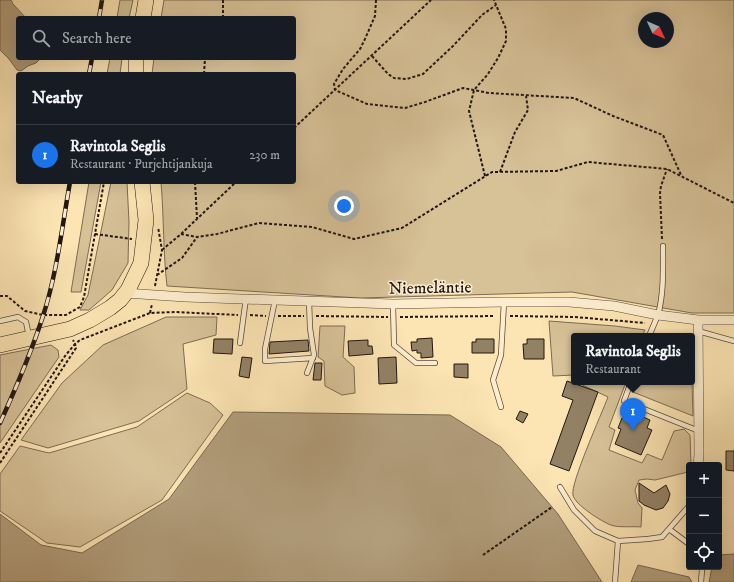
<!DOCTYPE html>
<html lang="en">
<head>
<meta charset="utf-8">
<style>
	:root { --surface:#171b24; --page:#20242c; --text:#f1f3f6; --muted:#9ea1a6; --line:#363941; --accent:#1a73e8 }
	body { margin:0; font-family:"IM FELL DW Pica",serif; background:var(--page); color:var(--text) }
	.controls { position:absolute; right:12px; bottom:12px; display:grid; overflow:hidden; border-radius:4px; box-shadow:0 4px 16px #0002 }
	.controls button { width:36px; height:36px; display:grid; place-items:center; padding:0; border:0; border-bottom:1px solid var(--line); background:var(--surface); color:var(--text); font:20px sans-serif }
	.compass { position:absolute; left:638px; top:12px; width:36px; height:36px; border-radius:50%; background:var(--surface); box-shadow:0 4px 16px #0002; rotate:134deg }
	.you { position:absolute; left:344px; top:206px; width:14px; height:14px; margin:-10px; border:3px solid #fff; border-radius:50%; background:#1a73e8; box-shadow:0 0 0 6px #1a73e833 }
	.badge { display:grid; place-items:center; width:26px; height:26px; border-radius:50%; background:var(--accent); color:#fff; font-size:13px; font-weight:700 }
	.pin { position:absolute; translate:-50% -33px; filter:drop-shadow(0 1px 2px #0008) }
	.pin::after { content:''; position:absolute; top:21px; width:14px; height:12px; background:inherit; clip-path:polygon(0 0,100% 0,50% 100%) }
	.popup { position:absolute; left:571px; top:333px; width:124px; height:52px; box-sizing:border-box; display:grid; place-content:center; border-radius:4px; background:var(--surface); filter:drop-shadow(0 1px 3px #0005); font-size:13px; white-space:nowrap; color:var(--muted) }
	.popup b { font-size:15px; color:var(--text) }
	.popup::after { content:''; position:absolute; left:50%; top:100%; margin-left:-8px; border:8px solid transparent; border-top-color:var(--surface) }
	.list { margin:0; padding:0; list-style:none }
	h2 { display:flex; justify-content:space-between; align-items:center; height:52px; margin:0; padding:0 16px; font-size:17px }
	h2 small { font-size:13px; font-weight:400; color:var(--muted) }
	.list li { display:grid; grid-template-columns:26px 1fr auto; gap:12px; align-items:center; box-sizing:border-box; height:60px; padding:0 16px; border-top:1px solid var(--line) }
	.list b { display:block; font-size:15px; white-space:nowrap }
	.list p { margin:0; font-size:13px; white-space:nowrap; color:var(--muted) }
	.list em { font-size:13px; font-style:normal; color:var(--muted) }
	.icon { flex:none; width:22px; height:22px; fill:none; stroke:currentColor; stroke-width:2; stroke-linecap:round; stroke-linejoin:round }
	.map { position:relative; flex:none; width:734px; height:582px; overflow:hidden }
	.search { position:absolute; background:var(--surface); box-shadow:0 4px 16px #0002; left:16px; top:16px; width:280px; height:44px; display:flex; align-items:center; gap:10px; box-sizing:border-box; padding:0 14px; border-radius:4px; color:var(--muted); font-size:15px }
	.panel { position:absolute; background:var(--surface); box-shadow:0 4px 16px #0002; left:16px; top:72px; width:280px; height:112px; border-radius:4px }
	.map>svg:first-child { display:block }
</style>
</head>
<body>
<div class="map">
<svg width="734" height="582" viewBox="0 0 734 582">
	<rect width="100%" height="100%" fill="#fce4b3"/>
	<filter id="stains"><feTurbulence type="fractalNoise" baseFrequency=".005" numOctaves="4"/><feColorMatrix values="0 0 0 0 .2 0 0 0 0 .09 0 0 0 0 .02 0 0 0 .5 -.17"/></filter>
	<radialGradient id="worn" r=".72"><stop offset=".6" stop-color="#630" stop-opacity="0"/><stop offset="1" stop-color="#630" stop-opacity=".3"/></radialGradient>
	<path fill="#d7c197" stroke="#7c6c54" fill-rule="evenodd" d="M120,0H133L129,18H117Z
		M164,0H734V313H692L572,292L360,298L167,286C163,252 164,217 161,182H294V74H152L154,58H294V18H161ZM644,18H668V42H644Z
		M110,58H122L120,74H107Z
		M89,182H101L81,292H71Z
		M111,182H127L129,222L128,263L112,290L89,310H80L88,295Z
		M166,317H217L216,335L183,344L187,389L139,421L48,448L21,440L62,383L103,345Z
		M549,321L615,326L645,330L642,336C635,336 611,334 606,336H574V375L553,376Z
		M320,326H345L343,357L354,367L355,393L342,395L325,386L324,361L318,357Z
		M51,345L58,350L59,357L0,443V355Z
		M576,382H626L609,427L615,430L609,450L642,463L647,454L662,460L674,431L684,429L690,435L691,465H689L688,472L655,480L647,479L639,480L635,490L638,503L642,508L641,527C633,526 618,528 611,525C602,522 574,504 573,495C570,484 602,413 608,397Z
		M637,382H692L693,416L633,392Z
		M187,393L210,403L223,415L162,500L80,547L47,543L0,511V474L20,446L49,453L137,427Z"/>
	<path fill="#b29e7c" stroke="#786851" d="M0,0H11L13,4L26,18H18V58H41L36,63L28,66L21,71L17,70L9,59L0,50Z
		M233,412L450,415L501,447L558,514L602,582H0V514L41,545L82,553L169,499Z
		M734,554V582H709L712,567H719V555Z
		M638,565L689,577L692,582H631Z"/>
	<path fill="#938165" stroke="#221611" d="M432,338L433,357L421,358V353H417V350L412,351L411,342H417V339Z
		M214,339H233L232,354L213,353Z
		M476,339H494V353H472V342H476Z
		M527,339H544V359H524L523,344H527Z
		M308,340L309,351L269,354L270,342Z
		M368,340V346H372L373,354L349,356L348,341Z
		M242,357L252,358L249,378L239,376Z
		M396,357L397,383L379,384L378,358Z
		M315,363H322L321,380H313Z
		M454,364H468V378L454,377Z
		M567,381L598,392L569,471L550,464L573,400L562,396Z
		M520,411L528,414L523,423L516,419Z
		M629,411L650,420L647,428L652,430L641,455L615,444L621,429L618,428L622,418L625,419Z
		M726,451H734V471L726,470Z
		M639,483L654,493L666,485L670,494L668,501L663,508L656,510L644,505L639,501Z"/>
	<g fill="none" stroke-linecap="round" stroke-linejoin="round">
		<defs>
			<path id="service" d="M275,300L265,349V361L313,358
				M393,304L394,345L416,363H435
				M0,321L18,317L26,322L29,336
				M698,331L734,341
				M649,336C652,329 655,322 658,315C664,293 663,269 663,246
				M240,343L246,298
				M307,373L314,355L310,328L309,301
				M631,382L624,401L699,431
				M501,407L493,380L501,355L504,302
				M560,487L574,510L595,531L618,541L648,539L662,537L689,506
				M669,529L689,544
				M701,567L702,570L701,582
				M615,582L618,541"/>
			<path id="minor" d="M125,293L185,297L393,304L504,302H569L614,306L658,315L698,320H734
				M698,465L699,455L698,320"/>
			<path id="primary" d="M143,18L146,0
				M136,74V58
				M0,345L70,329L90,320L110,308L120,300L128,290L141,263L146,220L142,182"/>
		</defs>
		<use href="#service" stroke="#584a3a" stroke-width="6"/>
		<use href="#minor" stroke="#584a3a" stroke-width="10"/>
		<use href="#primary" stroke="#221611" stroke-width="16"/>
		<path stroke="#221611" stroke-width="2" stroke-dasharray="3 2" stroke-linecap="butt" d="M376,0L375,16L365,39L360,49L343,69L334,84L335,90L367,104L405,108L425,102L463,88L489,93L574,98L613,116L663,135L681,175
			M223,18V0
			M372,56L388,74L394,78L407,79L423,74L453,46L482,15L496,5
			M204,74L205,58
			M294,128L431,0
			M500,172L515,132L528,110L526,96
			M485,176L469,111L474,90L488,74L498,58L506,41V29L494,0
			M195,182L197,218
			M95,234L132,239
			M181,234L197,237L217,234L259,223L312,227L354,239L402,228L492,172L556,171L588,162L667,169L734,203
			M662,239L660,193L661,186L667,169
			M162,250L181,234L236,182
			M157,275L182,258L197,237
			M155,286L162,250L158,227
			M0,296H7L25,311L43,315H66L80,307L84,297L104,182
			M150,313L152,304
			M250,315L266,316
			M278,316H304
			M316,316L388,317
			M510,316L575,317L645,323
			M400,317L495,316
			M0,453L65,356L75,344L73,340
			M0,463L76,348L75,344L80,340L150,313L175,312L238,315
			M483,555L552,507"/>
		<use href="#service" stroke="#fdedce" stroke-width="4.5"/>
		<use href="#minor" stroke="#fdedce" stroke-width="9"/>
		<use href="#primary" stroke="#fce4b3" stroke-width="15"/>
		<defs>
			<path id="rail" d="M99,18L102,0
				M89,74L92,58
				M0,423C16,388 31,353 43,316C57,273 62,227 70,182"/>
		</defs>
		<use href="#rail" stroke="#221611" stroke-width="4.5"/>
		<use href="#rail" stroke="#fdedce" stroke-width="3" stroke-dasharray="9" stroke-linecap="butt"/>
	</g>
	<g text-anchor="middle" stroke-width="3" stroke-linejoin="round" paint-order="stroke">
		<g font-size="17" fill="#221611" stroke="#fdedce">
			<text transform="translate(430 287) rotate(-1)" y="6">Niemeläntie</text>
		</g>
	</g>
	<rect width="100%" height="100%" filter="url(#stains)"/>
	<rect width="100%" height="100%" fill="url(#worn)"/>
</svg>
<div class="controls">
<button>+</button>
<button>−</button>
<button><svg class="icon" aria-label="locate" viewBox="0 0 24 24"><circle cx="12" cy="12" r="6"/><path d="M12 2v4M12 18v4M2 12h4M18 12h4"/></svg></button>
</div>
<svg class="compass" viewBox="-18 -18 36 36"><path d="M0-13l5 13h-10z" fill="#e53935"/><path d="M0 13l5-13h-10z" fill="#9ea1a6"/></svg>
<div class="you"></div>
<div class="pin badge" style="left:633px;top:431px">1</div>
<div class="popup"><b>Ravintola Seglis</b>Restaurant</div>
<div class="search"><svg class="icon" aria-label="search" viewBox="0 0 24 24"><circle cx="10" cy="10" r="6"/><path d="M15 15l6 6"/></svg>Search here</div>
<section class="panel">
<h2>Nearby<small></small></h2>
<ul class="list">
<li><span class="badge">1</span><div><b>Ravintola Seglis</b><p>Restaurant · Purjehtijankuja</p></div><em>230 m</em></li>
</ul>
</section>
</div>
</body>
</html>
